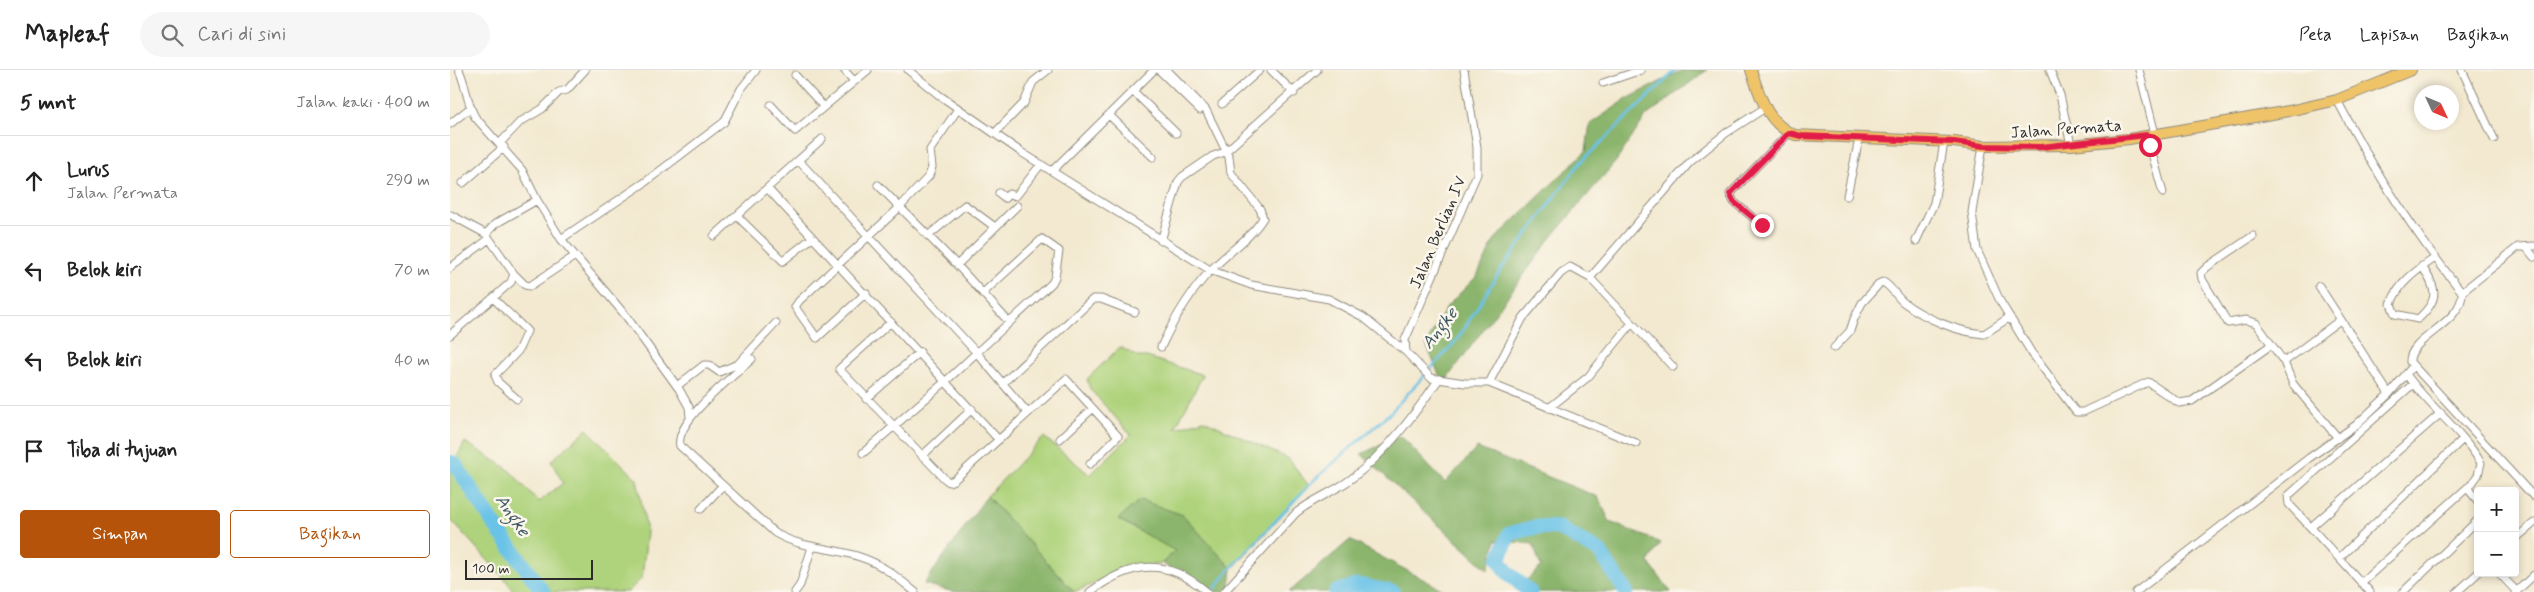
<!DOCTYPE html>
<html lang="id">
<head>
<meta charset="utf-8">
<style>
	:root { --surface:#fff; --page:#f6f6f6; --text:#222; --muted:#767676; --line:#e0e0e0; --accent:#b45309 }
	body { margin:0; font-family:Mynerve,sans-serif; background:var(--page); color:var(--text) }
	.controls { position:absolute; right:15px; bottom:15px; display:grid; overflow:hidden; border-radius:5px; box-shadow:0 2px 8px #0003 }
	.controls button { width:45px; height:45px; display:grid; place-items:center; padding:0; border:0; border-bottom:1px solid var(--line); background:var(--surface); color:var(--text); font:25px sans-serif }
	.compass { position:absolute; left:1964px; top:15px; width:45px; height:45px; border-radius:50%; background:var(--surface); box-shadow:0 2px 8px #0003; rotate:134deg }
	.scale { position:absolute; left:15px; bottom:12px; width:128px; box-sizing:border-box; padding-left:5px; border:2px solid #2b2b2b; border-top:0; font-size:14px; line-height:18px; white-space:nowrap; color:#2b2b2b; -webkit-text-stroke:4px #fbf7ec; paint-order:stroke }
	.stop { position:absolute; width:15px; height:15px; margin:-11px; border:4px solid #e11d48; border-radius:50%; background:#fff }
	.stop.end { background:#e11d48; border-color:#fff; box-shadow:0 1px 5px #0008 }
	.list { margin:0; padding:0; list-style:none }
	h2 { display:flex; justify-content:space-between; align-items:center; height:65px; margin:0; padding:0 20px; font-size:21px }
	h2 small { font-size:16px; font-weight:400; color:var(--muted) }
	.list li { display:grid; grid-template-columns:32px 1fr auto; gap:15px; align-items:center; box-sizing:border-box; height:90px; padding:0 20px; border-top:1px solid var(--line) }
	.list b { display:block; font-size:19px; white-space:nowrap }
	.list p { margin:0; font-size:16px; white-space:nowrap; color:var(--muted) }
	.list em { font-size:16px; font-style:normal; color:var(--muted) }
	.actions { display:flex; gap:10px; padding:15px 20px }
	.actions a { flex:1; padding:11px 0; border:1px solid var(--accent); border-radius:5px; text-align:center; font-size:18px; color:var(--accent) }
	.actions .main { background:var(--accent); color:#fff }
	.icon { flex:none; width:28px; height:28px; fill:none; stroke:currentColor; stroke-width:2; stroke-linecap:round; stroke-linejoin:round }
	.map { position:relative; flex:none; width:2084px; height:522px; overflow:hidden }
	header { display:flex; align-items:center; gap:30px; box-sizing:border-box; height:70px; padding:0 25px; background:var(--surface); border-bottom:1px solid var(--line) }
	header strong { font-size:24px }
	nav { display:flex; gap:28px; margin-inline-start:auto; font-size:18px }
	.search { width:350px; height:45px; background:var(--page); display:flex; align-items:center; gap:12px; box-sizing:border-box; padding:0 18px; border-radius:28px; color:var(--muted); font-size:19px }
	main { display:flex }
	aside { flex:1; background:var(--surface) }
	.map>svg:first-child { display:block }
</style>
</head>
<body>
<header>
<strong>Mapleaf</strong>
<div class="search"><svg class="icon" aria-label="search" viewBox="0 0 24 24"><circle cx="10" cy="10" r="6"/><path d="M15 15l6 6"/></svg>Cari di sini</div>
<nav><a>Peta</a><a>Lapisan</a><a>Bagikan</a></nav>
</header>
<main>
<aside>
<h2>5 mnt<small>Jalan kaki · 400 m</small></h2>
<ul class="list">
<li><svg class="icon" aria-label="ahead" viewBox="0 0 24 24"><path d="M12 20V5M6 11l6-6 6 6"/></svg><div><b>Lurus</b><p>Jalan Permata</p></div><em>290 m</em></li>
<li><svg class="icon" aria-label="left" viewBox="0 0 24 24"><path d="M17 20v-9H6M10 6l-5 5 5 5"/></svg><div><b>Belok kiri</b></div><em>70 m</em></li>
<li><svg class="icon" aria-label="left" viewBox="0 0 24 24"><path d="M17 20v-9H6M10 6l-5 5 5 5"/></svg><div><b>Belok kiri</b></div><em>40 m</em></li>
<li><svg class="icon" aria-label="arrive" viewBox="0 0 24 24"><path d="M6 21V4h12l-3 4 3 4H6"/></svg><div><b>Tiba di tujuan</b></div></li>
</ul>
<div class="actions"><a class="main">Simpan</a><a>Bagikan</a></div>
</aside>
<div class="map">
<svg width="2084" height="522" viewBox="0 0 2084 522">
	<rect width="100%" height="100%" fill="#fbf7ec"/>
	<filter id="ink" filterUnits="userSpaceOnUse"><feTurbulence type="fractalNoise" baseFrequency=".02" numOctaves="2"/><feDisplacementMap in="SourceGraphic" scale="10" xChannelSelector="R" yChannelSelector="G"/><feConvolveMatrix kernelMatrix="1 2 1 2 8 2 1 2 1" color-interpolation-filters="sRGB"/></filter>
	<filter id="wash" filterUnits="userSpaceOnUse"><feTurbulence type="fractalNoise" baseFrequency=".0096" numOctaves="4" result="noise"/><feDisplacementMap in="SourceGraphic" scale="20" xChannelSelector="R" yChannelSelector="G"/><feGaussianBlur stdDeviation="1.12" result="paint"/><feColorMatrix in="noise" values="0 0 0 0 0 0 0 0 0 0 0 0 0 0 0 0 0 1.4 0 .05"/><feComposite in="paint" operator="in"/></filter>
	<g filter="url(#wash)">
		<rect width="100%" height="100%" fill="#f3e9d0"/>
		<path fill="#afd37c" stroke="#6d7f54" d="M670,277L688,287H697L753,305L725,358L754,350L839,389L859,416L782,499L733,445L669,450L726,481L712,493L684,496L624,522L537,426L594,367L640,405L681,365L640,319L637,309Z
			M137,359L187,409L197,462L192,508L178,522H64L55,509L0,449V400L15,372L58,399L89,432L113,413L101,391Z"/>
		<path fill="#8bb56c" stroke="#5b704c" d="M1233,0H1257L1196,46L1167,90L1101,168L993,314L976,274L998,235L1027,206L1045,169L1136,81L1140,54L1177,29Z
			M951,366L995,413L1027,378L1148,427L1160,452L1211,473L1198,492L1221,522H1077L1071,515L1091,497L1083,474L1046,470L1038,500L911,384Z
			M537,426L624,522H504L474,514Z
			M690,430L733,445L782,499L780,517L776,522H756L712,493L725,481L668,449Z
			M900,470L997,522H839Z"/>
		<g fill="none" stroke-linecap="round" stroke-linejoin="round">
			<path stroke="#69c2e7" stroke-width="2.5" d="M762,522L781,498L864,410L939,344L1007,270L1050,201L1130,93L1226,0"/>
			<path stroke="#69c2e7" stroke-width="15" d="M0,392L5,394L44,454L93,522
				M886,522L908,515L943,522
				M1080,522L1058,503L1049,490L1059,464L1086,457L1109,458L1150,482L1176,522"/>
		</g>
	</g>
	<g filter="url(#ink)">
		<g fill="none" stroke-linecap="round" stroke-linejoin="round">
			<defs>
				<path id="minor" d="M9,0C16,15 17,33 25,47L72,100L87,130L111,169L176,246L229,319L239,337L240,347
					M394,0L404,11
					M458,0L489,25L571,82L760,200L801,215L879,229L913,247L956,282
					M709,0L750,40
					M821,0L844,23
					M1014,0L1027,77V104L955,270L956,282L981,308L1015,313H1039L1186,373
					M1600,0L1610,25L1621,75
					M1689,0L1705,64
					M2012,0L2044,69
					M345,5L374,37
					M1153,13L1191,0
					M683,21L726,63
					M1887,30C1922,97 1964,163 2012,222C2014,253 1958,268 1960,292L2084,427
					M772,34L810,0
					M321,35L345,61L418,0
					M659,45L703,87
					M0,54L20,38
					M545,63L574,33L583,12L598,0
					M1697,65L1713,123
					M50,73L70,52L92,39L109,22L117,20L135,0
					M1533,76L1522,142L1527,180L1550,231L1581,282L1626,342H1633L1698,312L1729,333L1742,331L1821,275
					M349,91L526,282L577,342
					M602,101L704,0
					M13,113L54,77
					M428,115L507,195L559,252
					M318,119L548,369
					M549,123L555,128L559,124L566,126L591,94
					M1397,126L1409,69
					M1,145L36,164
					M287,146L333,191L362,168
					M1312,155L1284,132L1280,124L1339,63
					M264,166L372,69
					M478,166L515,135L545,157
					M1803,166L1757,197L1751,203L1752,209L1778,253L1796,250L1806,253L1834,292
					M111,169L194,113L274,52L291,19L306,0
					M711,171L728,112L732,107L763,86L775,82L867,0
					M1466,171L1484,133L1494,72
					M2076,177L2084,187
					M507,195L567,136
					M1972,196C1987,220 1990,229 1968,249L1945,244L1941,234C1948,213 1967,200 1985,188
					M0,198L39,169
					M64,204L75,215L80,216L125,186
					M1140,208L1240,92L1276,63L1315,38
					M1869,216L1939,324
					M2012,222L2068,177L2084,176
					M416,223L367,268L345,237L349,231L450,137L479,106L482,97L480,80L508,39
					M441,252L389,299L495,409L499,412L504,410L616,309L668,366L640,394
					M0,265L43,228
					M711,277C724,249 739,223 761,200C777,183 801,168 813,148L810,139L781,103L779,87L756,40L717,0
					M1384,278L1400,261L1404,249L1412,233L1430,213L1433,212C1441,216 1446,226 1453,232C1474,248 1507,262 1534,264L1560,247
					M302,289C285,305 224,351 230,376L325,463C352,479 382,477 410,487C432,494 447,507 465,522
					M1956,304C1978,336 2011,359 2031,393L2028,405L2018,419L2028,431
					M553,313L643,229H651L685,242
					M1039,313L1073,248L1111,203L1120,197L1140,208L1223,297
					M227,316L254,295H259L269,302L288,294L326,253
					M67,329L48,312L45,305L68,281L77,261L43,228L61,212L64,204L36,164L45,154L87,130
					M416,329L470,282
					M1099,338L1138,307L1182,253
					M1888,368L1843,314L1834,292L1890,250
					M610,369L642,339
					M413,383L496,311L602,213L605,207L609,181L592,169L533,223
					M472,386L522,339
					M251,439L272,416
					M1861,457L1991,343
					M2065,469L2084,453
					M1889,488L2013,369
					M2049,503L2067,522
					M1911,513L2018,417
					M345,522L350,515L362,477
					M640,522C682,491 716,487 757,522
					M774,522L846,443C863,429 884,422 901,409C937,382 964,345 989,309
					M1686,522L1859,388L1906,355L1939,324L1963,296
					M1920,522L1839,434L1838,426L1963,314
					M1953,522L2028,450
					M2007,522L2028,503
					M2066,522L2084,505"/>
				<path id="primary" d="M1301,0C1310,26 1317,54 1345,65L1504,72L1533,76L1621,75L1679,69L1839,41L1887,30L1961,0"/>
			</defs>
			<use href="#minor" stroke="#8f8a7e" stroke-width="9"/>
			<use href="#primary" stroke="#8f8a7e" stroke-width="12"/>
			<use href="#minor" stroke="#fff" stroke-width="7"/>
			<use href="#primary" stroke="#efc469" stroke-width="10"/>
		</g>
	</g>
	<g fill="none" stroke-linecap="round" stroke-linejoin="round" filter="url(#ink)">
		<path stroke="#e11d48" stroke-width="6" d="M1312,155L1284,132L1280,124L1339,63L1351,66L1504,72L1533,76L1591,77L1697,65L1700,75"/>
	</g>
	<g text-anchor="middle" stroke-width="5" stroke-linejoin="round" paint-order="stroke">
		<g font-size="16" fill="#2b2b2b" stroke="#fbf7ec">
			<text transform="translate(1616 58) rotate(-4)" y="6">Jalan Permata</text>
			<text transform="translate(987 162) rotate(-67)" y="6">Jalan Berlian IV</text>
		</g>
		<g font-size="18" font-style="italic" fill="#3e5863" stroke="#fbf7ec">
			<text transform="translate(989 258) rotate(-52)" y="6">Angke</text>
			<text transform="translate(63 445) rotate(56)" y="6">Angke</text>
		</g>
	</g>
</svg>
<div class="controls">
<button>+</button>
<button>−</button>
</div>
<svg class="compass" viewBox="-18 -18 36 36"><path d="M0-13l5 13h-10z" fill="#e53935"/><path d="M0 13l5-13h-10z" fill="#767676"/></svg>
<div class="scale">100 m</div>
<div class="stop" style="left:1700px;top:75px"></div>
<div class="stop end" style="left:1312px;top:155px"></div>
</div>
</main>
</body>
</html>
